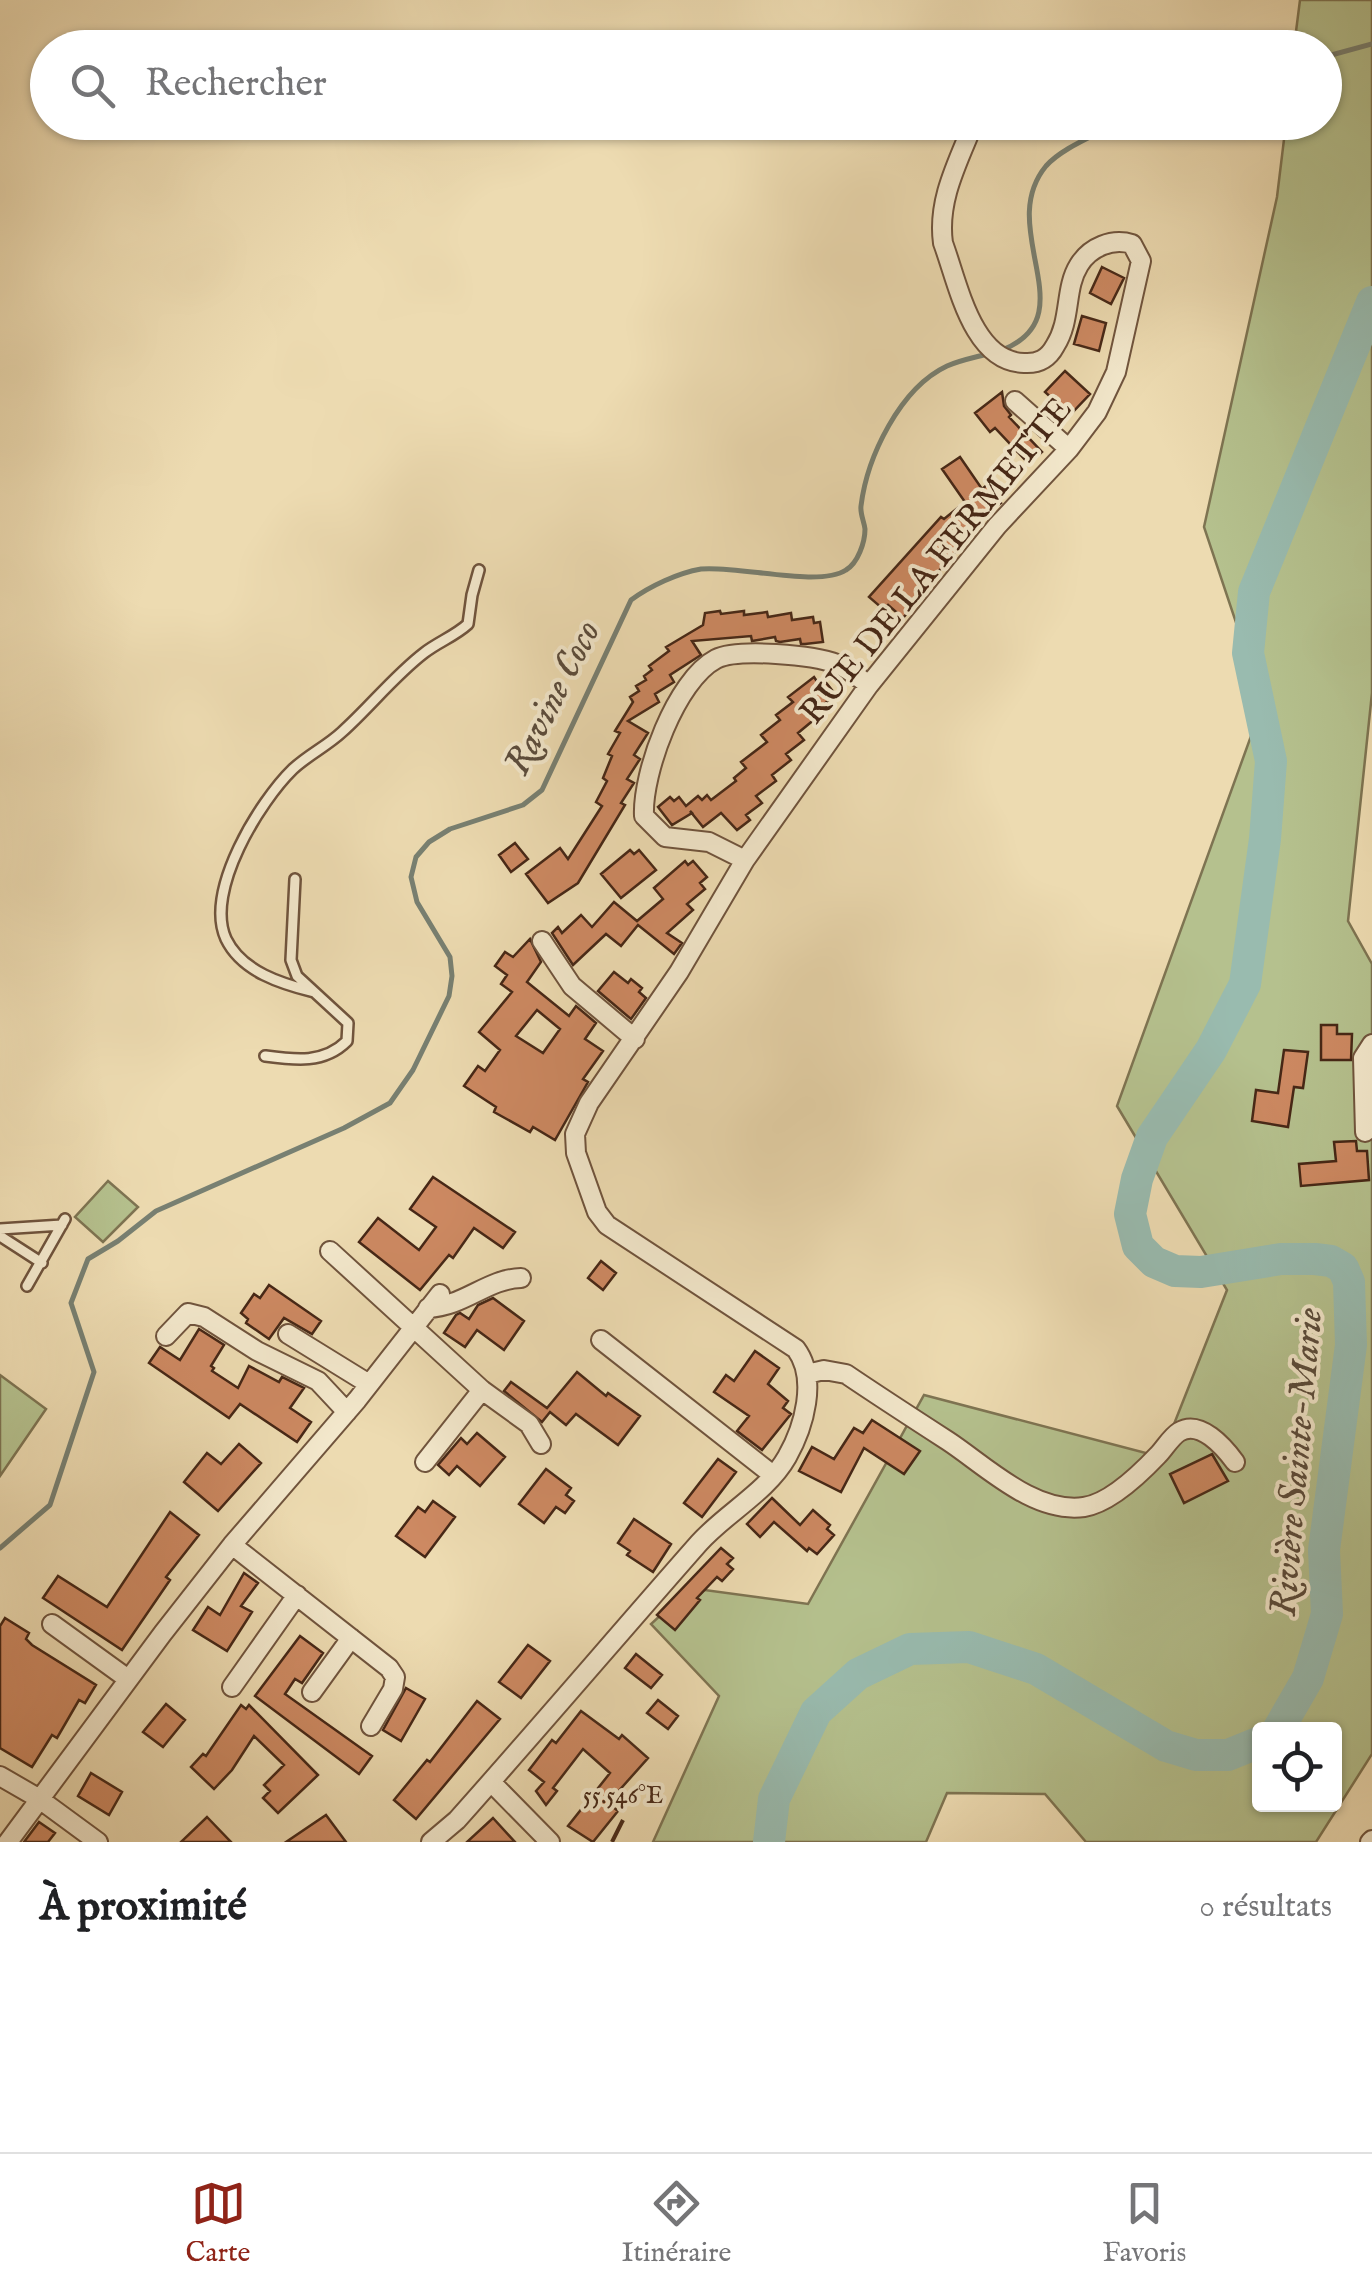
<!DOCTYPE html>
<html lang="fr">
<head>
<meta charset="utf-8">
<style>
	:root { --surface:#fff; --page:#f2f2f2; --text:#202124; --muted:#757577; --line:#e0e0e0; --accent:#8f2418 }
	body { margin:0; font-family:"IM FELL English",serif; background:var(--page); color:var(--text) }
	.controls { position:absolute; right:30px; bottom:30px; display:grid; overflow:hidden; border-radius:10px; box-shadow:0 2px 8px #0004 }
	.controls button { width:90px; height:90px; display:grid; place-items:center; padding:0; border:0; border-bottom:2px solid var(--line); background:var(--surface); color:var(--text); font:50px sans-serif }
	.list { margin:0; padding:0; list-style:none }
	h2 { display:flex; justify-content:space-between; align-items:center; height:130px; margin:0; padding:0 40px; font-size:42px }
	h2 small { font-size:32px; font-weight:400; color:var(--muted) }
	.icon { flex:none; width:55px; height:55px; fill:none; stroke:currentColor; stroke-width:2; stroke-linecap:round; stroke-linejoin:round }
	.map { position:relative; flex:none; width:1372px; height:1842px; overflow:hidden }
	.search { position:absolute; background:var(--surface); box-shadow:0 2px 8px #0004; left:30px; right:30px; top:30px; height:110px; display:flex; align-items:center; gap:25px; box-sizing:border-box; padding:0 35px; border-radius:55px; color:var(--muted); font-size:38px }
	.sheet { height:310px; background:var(--surface) }
	nav { display:flex; justify-content:space-around; align-items:center; box-sizing:border-box; height:140px; border-top:2px solid var(--line); background:var(--surface); font-size:28px; color:var(--muted) }
	nav a { display:grid; justify-items:center; gap:5px }
	nav .on { color:var(--accent) }
	.map>svg:first-child { display:block }
</style>
</head>
<body>
<div class="map">
<svg width="1372" height="1842" viewBox="0 0 1372 1842">
	<rect width="100%" height="100%" fill="#eddbb1"/>
	<filter id="stains"><feTurbulence type="fractalNoise" baseFrequency=".002" numOctaves="4"/><feColorMatrix values="0 0 0 0 .2 0 0 0 0 .09 0 0 0 0 .02 0 0 0 .5 -.17"/></filter>
	<radialGradient id="worn" r=".72"><stop offset=".6" stop-color="#630" stop-opacity="0"/><stop offset="1" stop-color="#630" stop-opacity=".3"/></radialGradient>
	<path fill="#b5c18e" stroke="#7e7452" stroke-width="2.5" fill-rule="evenodd" d="M1300,0H1372V693L1348,921L1372,964V1754L1316,1842H1086L1045,1794L947,1793L926,1842H653L719,1696L651,1624L690,1588L808,1604L924,1395L1161,1457L1227,1290L1117,1106L1263,703L1204,527L1277,197L1286,123L1324,122V48L1294,47ZM1260,1730H1334V1804H1260Z
		M108,1181L138,1207L103,1242L75,1217Z
		M0,1375L46,1409L0,1476Z"/>
	<g fill="none" stroke-linecap="round" stroke-linejoin="round">
		<path stroke="#788072" stroke-width="5" d="M1324,57L1372,44
			M1002,350C1088,316 994,229 1046,166C1063,147 1097,135 1119,122
			M0,1548L50,1505L94,1372L71,1303L88,1259L118,1241L156,1211L344,1128L390,1103L413,1070L449,996L452,976L450,957L417,902L411,877L416,857L429,842L450,829L523,805L542,790L631,600C650,586 678,573 701,569C738,565 818,588 846,570C858,563 865,542 865,529C864,521 860,514 861,506C867,457 900,388 947,366C960,360 977,357 991,353"/>
		<path stroke="#99bbaf" stroke-width="32" d="M1278,1730L1308,1678L1327,1614L1324,1550L1351,1345L1349,1282L1343,1268L1331,1261L1315,1259H1281L1201,1272L1175,1271L1154,1262L1138,1246L1130,1214L1137,1179L1152,1137L1211,1050L1245,984L1265,839L1271,761L1248,653L1254,592L1372,302
			M769,1842L774,1799L816,1712L858,1674L910,1649L969,1647L1036,1669L1166,1746L1196,1755H1228L1260,1742"/>
	</g>
	<path fill="#cd8962" stroke="#462716" stroke-width="2.5" fill-rule="evenodd" d="M1102,267L1124,278L1111,304L1090,293Z
		M1082,316L1106,323L1099,351L1074,344Z
		M1065,371L1090,394L1070,415L1045,392Z
		M1002,392L1004,406L1011,415L1009,417L1042,452L1029,464L995,428L990,432L975,413Z
		M960,457L982,489L987,485L1001,503L961,534L967,539L916,597L919,599L903,618L888,605L883,609L869,597L941,517L944,519L965,502L942,469Z
		M720,611L721,614L744,611V615L767,612L768,617L791,613L792,620L813,617L814,623L820,622L823,642L805,644H801L800,639L780,642L776,641L775,637L752,641L751,636L692,641L701,655L670,675L674,682L655,694L659,702L628,721L648,733L634,755L640,759L627,779L634,783L621,803L625,805L578,883L548,903L526,874L560,848L568,859L602,806L596,802L607,781L603,778L612,756L608,754L620,733L615,731L633,702L630,697L639,691L636,686L646,680L644,676L652,670L649,666L669,651L666,647L703,625L705,613Z
		M814,677L818,683L823,679L836,695L812,713L816,718L798,733L804,740L786,754L791,760L772,775L776,781L756,796L762,803L746,815L750,820L737,830L721,813L703,827L690,811L692,813L672,825L658,807L670,797L674,801L679,797L686,806L698,796L702,800L707,795L711,800L736,781L734,778L746,768L741,762L767,742L761,735L780,720L776,715L793,702L788,697Z
		M515,843L528,859L511,872L499,855Z
		M630,850L634,854L639,850L656,870L621,898L601,874Z
		M685,861L688,865L693,861L707,877L700,883L705,889L687,904L693,910L667,933L682,943L674,954L638,925L621,946L606,934L573,965L552,933L558,927L562,933L581,915L592,927L614,902L637,921L663,899L654,888Z
		M530,939L541,962L527,982L569,1016L576,1006L596,1023L585,1039L603,1051L583,1079L588,1082L555,1140L533,1127L530,1132L494,1112L496,1107L464,1086L478,1066L485,1071L500,1050L479,1032L512,992L501,984L507,975L495,966L505,952L513,957ZM537,1010L560,1029L543,1053L516,1036Z
		M614,972L628,983L631,979L642,988L639,992L646,998L631,1019L598,991Z
		M1321,1025H1337V1034H1352L1351,1060H1321Z
		M1284,1050L1308,1052L1303,1088L1294,1087L1288,1127L1252,1121L1256,1090L1278,1093Z
		M1356,1141L1357,1151H1367L1369,1180L1301,1186L1299,1164L1336,1161L1334,1142Z
		M433,1177L515,1232L503,1248L474,1228L453,1258L449,1255L420,1290L359,1242L378,1218L419,1250L436,1227L410,1209Z
		M601,1261L616,1273L603,1290L588,1278Z
		M269,1285L321,1321L312,1334L284,1318L269,1339L246,1323L248,1319L241,1313L254,1294L260,1298Z
		M493,1298L524,1321L504,1350L477,1330L465,1347L444,1333L456,1315L460,1313L469,1319L478,1305Z
		M199,1329L224,1345L211,1366L214,1368L212,1371L238,1388L249,1366L279,1382L282,1377L304,1388L290,1408L311,1422L297,1442L240,1404L229,1418L149,1363L160,1347L180,1360Z
		M755,1351L779,1368L768,1384L788,1401L783,1408L791,1414L762,1450L737,1431L749,1416L714,1392L726,1375L734,1381Z
		M577,1372L606,1396L608,1393L640,1416L618,1445L576,1414L566,1425L550,1412L542,1422L504,1391L511,1382L547,1408Z
		M872,1420L920,1451L904,1474L864,1448L841,1492L799,1471L812,1447L834,1459L854,1428L863,1433Z
		M477,1433L505,1457L480,1486L457,1466L449,1475L438,1465L461,1438L467,1444Z
		M239,1444L261,1463L218,1511L184,1482L207,1453L221,1464Z
		M1212,1454L1228,1481L1184,1503L1170,1474Z
		M718,1459L736,1472L702,1517L684,1503Z
		M546,1469L571,1488L566,1495L574,1501L565,1513L556,1507L544,1523L519,1504Z
		M772,1498L800,1525L813,1510L830,1525L827,1529L834,1535L817,1554L809,1548L807,1551L774,1522L760,1537L747,1524Z
		M433,1501L455,1517L425,1557L396,1536L418,1507L425,1512Z
		M170,1512L199,1535L166,1577L170,1580L122,1650L43,1598L58,1576L107,1607Z
		M634,1519L671,1544L653,1572L627,1555L630,1551L618,1543Z
		M721,1548L733,1558L727,1564L733,1569L722,1581L717,1577L697,1598L700,1600L675,1630L657,1615Z
		M244,1573L258,1583L241,1606L252,1612L227,1651L193,1630L208,1607L220,1615Z
		M5,1618L29,1633L26,1639L32,1645L96,1685L85,1703L79,1700L57,1738L52,1735L32,1767L0,1748V1626Z
		M300,1636L323,1653L302,1683L295,1679L285,1694L372,1756L359,1774L255,1696Z
		M528,1645L550,1661L521,1698L499,1682Z
		M636,1654L662,1675L651,1688L625,1668Z
		M406,1688L425,1699L401,1741L383,1730Z
		M658,1700L678,1716L668,1729L647,1713Z
		M477,1701L500,1719L416,1819L394,1800L427,1760L430,1762Z
		M166,1704L185,1720L163,1747L143,1732Z
		M241,1705L246,1709L249,1705L318,1775L278,1813L263,1798L270,1791L264,1785L284,1765L254,1736L232,1770L214,1789L191,1767L203,1754L206,1756Z
		M581,1711L619,1739L622,1735L648,1758L608,1803L618,1811L593,1842L568,1826L610,1773L583,1749L553,1788L557,1791L546,1805L536,1791L544,1782L529,1770L552,1740L556,1743Z
		M91,1773L122,1792L109,1815L78,1796Z
		M326,1815L346,1842H286Z
		M207,1817L231,1842H181Z
		M493,1818L515,1842H467Z
		M39,1822L55,1833L48,1842H24Z"/>
	<g fill="none" stroke-linecap="round" stroke-linejoin="round">
		<defs>
			<path id="service" d="M314,992C282,984 242,972 226,939C204,891 260,801 293,769C308,755 327,746 342,732C370,707 394,676 424,653C438,642 455,636 468,624L472,595L479,570
				M265,1056C295,1060 324,1064 347,1041L348,1023L297,976L291,960L295,879
				M0,1229L62,1225
				M0,1236L42,1263
				M27,1286L65,1219"/>
			<path id="minor" d="M1015,401L1069,449
				M745,860L709,842L665,837L644,816C642,773 676,680 716,659C738,648 814,655 837,664C849,669 859,678 869,685
				M542,941L572,986L635,1039
				M1365,1132L1363,1058L1372,1044
				M330,1251L482,1390L529,1424L541,1444
				M428,1308C465,1306 487,1279 521,1278
				M288,1334L369,1384
				M166,1336L188,1313L204,1317L257,1351L318,1381L347,1412
				M601,1340L773,1475
				M807,1374L824,1370L846,1374C880,1397 914,1419 948,1441C986,1466 1034,1514 1084,1507C1110,1503 1140,1474 1158,1455C1164,1449 1171,1437 1179,1432C1200,1419 1224,1447 1235,1462
				M425,1462L482,1390
				M232,1545L389,1668L395,1677L393,1689L371,1726
				M52,1624L128,1679
				M232,1687L297,1595
				M312,1692L351,1638
				M0,1776L38,1798L98,1842
				M491,1782L550,1842
				M8,1842L163,1633L232,1545L357,1400L440,1294
				M431,1842L457,1820C539,1728 618,1635 699,1543C726,1513 767,1492 787,1457C804,1427 818,1379 796,1349L607,1225L597,1212L576,1153L575,1134L589,1103L679,972L745,860L869,685L997,526L1069,449L1097,412L1116,372L1141,261L1132,244C1112,238 1090,247 1079,265C1064,289 1072,319 1055,346C1048,359 1038,364 1024,363C972,362 958,283 943,243C937,200 958,162 974,122
				M1370,1842L1372,1840"/>
		</defs>
		<use href="#service" stroke="#70543d" stroke-width="14"/>
		<use href="#minor" stroke="#70543d" stroke-width="22"/>
		<use href="#service" stroke="#f3e8cc" stroke-width="9"/>
		<use href="#minor" stroke="#f3e8cc" stroke-width="18"/>
	</g>
	<path fill="none" stroke="#462716" stroke-width="4" d="M612,1842L623,1820"/>
	<g text-anchor="middle" stroke-width="8" stroke-linejoin="round" paint-order="stroke">
		<g font-size="35" fill="#462716" stroke="#f3e8cc">
			<text transform="translate(935 560) rotate(-51)" y="12">RUE DE LA FERMETTE</text>
		</g>
		<g font-size="38" font-style="italic" fill="#5b4c3c" stroke="#f3e8cc">
			<text transform="translate(551 697) rotate(-63)" y="13">Ravine Coco</text>
			<text transform="translate(1295 1462) rotate(-85)" y="13">Rivière Sainte-Marie</text>
		</g>
	</g>
	<g font-size="25" text-anchor="middle" fill="#462716" stroke="#f3e8cc" stroke-width="8" stroke-linejoin="round" paint-order="stroke">
		<text x="623" y="1803">55.546°E</text>
	</g>
	<rect width="100%" height="100%" filter="url(#stains)"/>
	<rect width="100%" height="100%" fill="url(#worn)"/>
</svg>
<div class="controls">
<button><svg class="icon" aria-label="locate" viewBox="0 0 24 24"><circle cx="12" cy="12" r="6"/><path d="M12 2v4M12 18v4M2 12h4M18 12h4"/></svg></button>
</div>
<div class="search"><svg class="icon" aria-label="search" viewBox="0 0 24 24"><circle cx="10" cy="10" r="6"/><path d="M15 15l6 6"/></svg>Rechercher</div>
</div>
<section class="sheet">
<h2>À proximité<small>0 résultats</small></h2>
<ul class="list">
</ul>
</section>
<nav>
<a class="on"><svg class="icon" aria-label="map" viewBox="0 0 24 24"><path d="M3 6l6-2 6 2 6-2v14l-6 2-6-2-6 2zM9 4v14M15 6v14"/></svg>Carte</a>
<a><svg class="icon" aria-label="directions" viewBox="0 0 24 24"><path d="M12 3l9 9-9 9-9-9zM9 14v-3h6M13 9l2 2-2 2"/></svg>Itinéraire</a>
<a><svg class="icon" aria-label="saved" viewBox="0 0 24 24"><path d="M7 4h10v16l-5-4-5 4z"/></svg>Favoris</a>
</nav>
</body>
</html>
